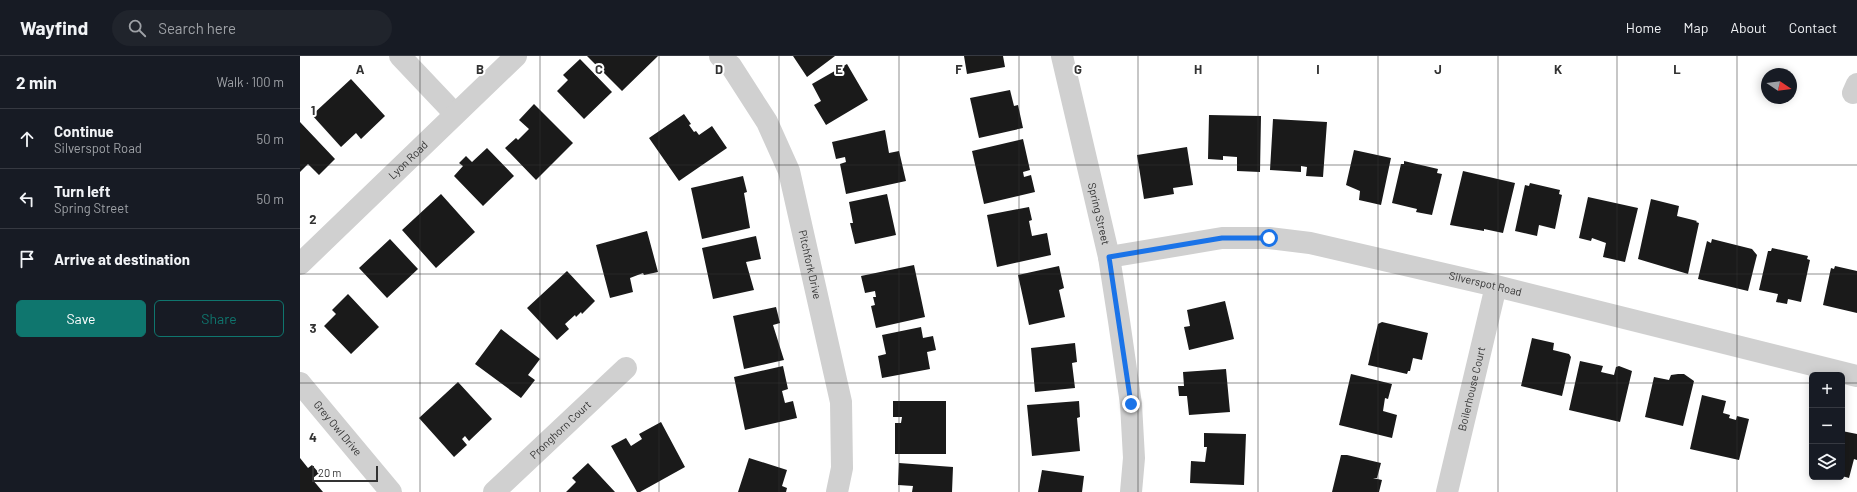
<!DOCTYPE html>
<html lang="en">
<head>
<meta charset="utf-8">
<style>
	:root { --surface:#171b24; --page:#20242c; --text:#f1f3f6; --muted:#9ea1a6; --line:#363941; --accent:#0f766e }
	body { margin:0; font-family:Barlow,sans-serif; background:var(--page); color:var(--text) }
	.controls { position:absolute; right:12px; bottom:12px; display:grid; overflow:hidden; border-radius:6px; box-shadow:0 2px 10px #0003 }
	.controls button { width:36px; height:36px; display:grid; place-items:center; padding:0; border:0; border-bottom:1px solid var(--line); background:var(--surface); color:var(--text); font:20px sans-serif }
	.compass { position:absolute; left:1461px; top:12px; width:36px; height:36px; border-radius:50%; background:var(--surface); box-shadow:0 2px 10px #0003; rotate:103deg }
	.scale { position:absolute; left:12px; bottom:10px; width:66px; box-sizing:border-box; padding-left:4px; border:2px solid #333; border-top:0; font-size:11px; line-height:14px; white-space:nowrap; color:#333; -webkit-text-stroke:3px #fff; paint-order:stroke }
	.stop { position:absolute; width:12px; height:12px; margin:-9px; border:3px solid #1a73e8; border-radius:50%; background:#fff }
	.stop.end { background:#1a73e8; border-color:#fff; box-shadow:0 1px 4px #0008 }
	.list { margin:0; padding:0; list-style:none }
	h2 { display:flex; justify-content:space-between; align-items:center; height:52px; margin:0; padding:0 16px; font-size:17px }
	h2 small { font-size:13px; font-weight:400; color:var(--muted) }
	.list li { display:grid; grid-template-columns:26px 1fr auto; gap:12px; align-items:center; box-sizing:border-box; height:60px; padding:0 16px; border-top:1px solid var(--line) }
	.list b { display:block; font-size:15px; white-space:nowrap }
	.list p { margin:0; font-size:13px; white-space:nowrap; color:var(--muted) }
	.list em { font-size:13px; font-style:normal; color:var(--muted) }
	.actions { display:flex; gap:8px; padding:12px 16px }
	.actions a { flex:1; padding:9px 0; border:1px solid var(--accent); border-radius:6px; text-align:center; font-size:14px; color:var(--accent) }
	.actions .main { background:var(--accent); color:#fff }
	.icon { flex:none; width:22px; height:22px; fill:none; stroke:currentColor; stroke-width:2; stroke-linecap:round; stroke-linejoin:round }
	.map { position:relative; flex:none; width:1557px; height:436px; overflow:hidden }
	header { display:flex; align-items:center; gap:24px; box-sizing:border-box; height:56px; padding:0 20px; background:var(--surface); border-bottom:1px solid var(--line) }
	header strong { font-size:19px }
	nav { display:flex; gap:22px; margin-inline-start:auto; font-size:14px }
	.search { width:280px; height:36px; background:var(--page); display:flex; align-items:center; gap:10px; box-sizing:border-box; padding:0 14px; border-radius:22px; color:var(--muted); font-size:15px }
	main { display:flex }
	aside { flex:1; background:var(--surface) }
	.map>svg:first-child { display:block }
</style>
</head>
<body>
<header>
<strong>Wayfind</strong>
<div class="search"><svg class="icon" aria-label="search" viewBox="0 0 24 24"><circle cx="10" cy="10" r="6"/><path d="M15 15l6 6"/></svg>Search here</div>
<nav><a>Home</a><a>Map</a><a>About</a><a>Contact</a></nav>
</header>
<main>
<aside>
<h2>2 min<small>Walk · 100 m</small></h2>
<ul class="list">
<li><svg class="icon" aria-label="ahead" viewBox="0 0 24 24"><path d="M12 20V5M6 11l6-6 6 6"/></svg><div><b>Continue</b><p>Silverspot Road</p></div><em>50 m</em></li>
<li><svg class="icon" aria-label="left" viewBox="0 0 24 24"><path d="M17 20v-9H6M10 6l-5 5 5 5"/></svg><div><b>Turn left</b><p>Spring Street</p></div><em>50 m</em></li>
<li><svg class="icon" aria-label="arrive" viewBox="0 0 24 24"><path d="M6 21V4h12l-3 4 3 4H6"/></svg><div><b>Arrive at destination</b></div></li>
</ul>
<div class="actions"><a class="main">Save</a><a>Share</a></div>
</aside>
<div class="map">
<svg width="1557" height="436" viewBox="0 0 1557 436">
	<rect width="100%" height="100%" fill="#fff"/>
	<path fill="#1a1a1a" d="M287,0H358L322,35Z
		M493,0H535L507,21Z
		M664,0H703L705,11L667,18Z
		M280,3L312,36L284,63L257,35L268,24L263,19Z
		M547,8L568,44L526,69L514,49L521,45L512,28Z
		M51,23L85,60L61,83L56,77L41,91L12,59Z
		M710,34L714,50L718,49L723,72L679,82L670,42Z
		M234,48L273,87L236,124L205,92L216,82L218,84L229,73L219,64Z
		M384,58L391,68L389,69L394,76L396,75L399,79L412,70L427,92L379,125L349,82Z
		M909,59L961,60L960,116L937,115V101L923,100V104L908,103Z
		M973,63L1027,66L1023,121L1006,120L1007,111L1001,110V116L970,114Z
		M0,66L35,103L19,119L8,108L0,116Z
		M585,74L589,97L599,95L606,125L546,138L540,108L546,106L545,101L536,103L532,86Z
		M723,83L730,114L723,116L724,121L731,119L735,136L684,148L672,95Z
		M887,91L893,129L873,132L874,138L844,143L837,99Z
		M187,92L214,120L183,150L154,120L163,110L159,107L166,100L172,106Z
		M1054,94L1091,102L1081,149L1059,144L1060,135L1046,129Z
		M1104,105L1138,113L1137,117L1142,118L1132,159L1116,156L1117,153L1092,147L1101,108H1104Z
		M1163,115L1215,127L1203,177L1184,173V175L1150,169Z
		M443,120L447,136L444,137L450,172L402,183L391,132Z
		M1230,127L1260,134L1259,138L1262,139L1255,173L1239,169L1237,180L1215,175L1225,129L1229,130Z
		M141,138L175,176L136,212L102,174Z
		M587,138L596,179L555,188L550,167H553L549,146Z
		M1288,141L1338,152L1325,206L1303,201L1306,187L1292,182L1291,185L1279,182Z
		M1351,143L1379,150L1377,160L1397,165L1396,166L1399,167L1388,218L1338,203Z
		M729,151L732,164L729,165L732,180L747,177L751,199L697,211L687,159Z
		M347,175L358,216L344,219L343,217L330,222L333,236L310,242L296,189Z
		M456,180L461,203L446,206L454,234L413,243L402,192Z
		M90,183L118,213L87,242L59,212Z
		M1412,183L1452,193L1457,199L1448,235L1398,223L1407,185L1411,187Z
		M1472,192L1508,200L1507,203L1510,204L1501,246L1488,243L1487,248L1476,246L1478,238L1459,234L1468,195H1471Z
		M614,209L625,261L576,272L571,250L575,249L573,241H576L575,235L565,237L561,220Z
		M759,210L764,232L759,234L765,261L729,269L718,219Z
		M1535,210L1557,215V257L1523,249L1531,212L1534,213Z
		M267,215L295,245L282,258L281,256L276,261L275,259L265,268L269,273L257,284L227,252Z
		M48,238L79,271L51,298L24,270L36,258L32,254Z
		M925,245L934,283L889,294L884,271L890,270L887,254Z
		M476,251L480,267L473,269L484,304L444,313L433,260Z
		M1082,266L1128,277L1122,304L1113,302L1110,315H1108L1107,318L1068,309L1078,268Z
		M621,271L623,282L633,280L636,294L627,296L630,313L582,322L578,300L586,298L582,279Z
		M201,273L240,303L228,319L235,324L221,342L175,308Z
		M1232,282L1254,287L1253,294L1269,298L1271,301L1262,340L1221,330Z
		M775,287L777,306L772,307L775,332L735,336L731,292Z
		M1280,305L1303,310L1301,316L1314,319L1316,311L1319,310L1332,315L1320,366L1269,354Z
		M483,310L488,333L482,335L485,347L493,345L497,362L445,374L434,321Z
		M926,313L930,356L889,359L887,340H879L878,330H884L883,316Z
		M1051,318L1092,328L1088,343L1085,342L1083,355L1097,359L1092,382L1039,369Z
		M1378,318H1384L1394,325L1383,370L1345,361L1354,321L1369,324L1371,319Z
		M158,326L192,363L169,385L165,380L162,383L167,389L154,401L119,362Z
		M1402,339L1426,345L1423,357L1430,359L1429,362L1436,364L1437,360L1449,363L1439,404L1390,393Z
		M593,345H646V398H595V367H601L602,361H593Z
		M779,345L780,361L777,362L780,395L732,400L727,349Z
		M361,366L385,411L340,436H337L311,390L326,382L331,390L342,383L339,378Z
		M1542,375L1557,378V404L1554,403L1549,422L1542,420Z
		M904,377L946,378L944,429L890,427L891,405L905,406L907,391H904Z
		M1041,399H1047L1081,407L1077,422H1073L1082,424L1079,436H1032Z
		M0,402L8,412L12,409L19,417L12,423L23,436H0Z
		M449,402L487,414L482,430L487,432L486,436H438Z
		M288,407L315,436H266L276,426L272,422Z
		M599,407L653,411L652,436H612L613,430L598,429Z
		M742,414L784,420L782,436H738Z"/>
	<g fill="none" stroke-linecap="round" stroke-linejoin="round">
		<g stroke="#d0d0d0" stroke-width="22">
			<path d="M100,0L155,58"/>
			<path id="s1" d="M420,0L431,10L467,66L489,115L541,346L542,412L537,436"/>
			<path id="s2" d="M762,0L809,201L819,265L831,348L834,402L831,436"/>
			<path d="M1553,37L1557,28"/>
			<path id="s3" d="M809,201L922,182H969L1010,187L1196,230L1557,320"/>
			<path id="s4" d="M0,208L216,0"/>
			<path id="s5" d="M0,327L91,436"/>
			<path id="s6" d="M194,436L326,312"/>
			<path id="s7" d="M1147,436L1196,230"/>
		</g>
	</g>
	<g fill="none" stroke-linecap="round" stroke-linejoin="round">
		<path stroke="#1a73e8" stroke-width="5" d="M831,348L809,201L922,182H969"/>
	</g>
	<path fill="none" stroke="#333" stroke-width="1" stroke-opacity="0.55" d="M120,0V436M240,0V436M359,0V436M479,0V436M599,0V436M719,0V436M838,0V436M958,0V436M1078,0V436M1198,0V436M1317,0V436M1437,0V436M0,109H1557M0,218H1557M0,327H1512M1542,327H1557"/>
	<g text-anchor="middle" stroke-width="4" stroke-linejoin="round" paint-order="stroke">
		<g font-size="11" fill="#333" stroke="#fff">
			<text dy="4" stroke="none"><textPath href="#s4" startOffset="150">Lyon Road</textPath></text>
			<text dy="4" stroke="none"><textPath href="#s2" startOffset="162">Spring Street</textPath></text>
			<text dy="4" stroke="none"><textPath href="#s1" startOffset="231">Pitchfork Drive</textPath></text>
			<text dy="4" stroke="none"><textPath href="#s3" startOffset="383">Silverspot Road</textPath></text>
			<text dy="4" stroke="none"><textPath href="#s7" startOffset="106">Boilerhouse Court</textPath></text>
			<text dy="4" stroke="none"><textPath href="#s5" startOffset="59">Grey Owl Drive</textPath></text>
			<text dy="4" stroke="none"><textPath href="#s6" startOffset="91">Pronghorn Court</textPath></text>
		</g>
	</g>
	<g font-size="13" text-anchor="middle" font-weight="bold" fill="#333" stroke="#fff" stroke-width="4" stroke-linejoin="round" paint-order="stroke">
		<text x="60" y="18">A</text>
		<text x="180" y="18">B</text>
		<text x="299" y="18">C</text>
		<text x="419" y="18">D</text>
		<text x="539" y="18">E</text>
		<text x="659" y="18">F</text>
		<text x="778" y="18">G</text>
		<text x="898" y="18">H</text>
		<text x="1018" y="18">I</text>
		<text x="1138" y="18">J</text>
		<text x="1258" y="18">K</text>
		<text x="1377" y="18">L</text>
		<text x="13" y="59">1</text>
		<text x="13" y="168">2</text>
		<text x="13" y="277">3</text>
		<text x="13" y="386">4</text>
	</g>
</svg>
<div class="controls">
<button>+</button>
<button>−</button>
<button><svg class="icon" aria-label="layers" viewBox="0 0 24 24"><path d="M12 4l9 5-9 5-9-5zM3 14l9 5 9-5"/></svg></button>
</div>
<svg class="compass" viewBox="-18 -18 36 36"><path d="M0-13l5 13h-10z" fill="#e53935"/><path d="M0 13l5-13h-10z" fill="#9ea1a6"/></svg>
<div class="scale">20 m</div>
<div class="stop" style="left:969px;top:182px"></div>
<div class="stop end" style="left:831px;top:348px"></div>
</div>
</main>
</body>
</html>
